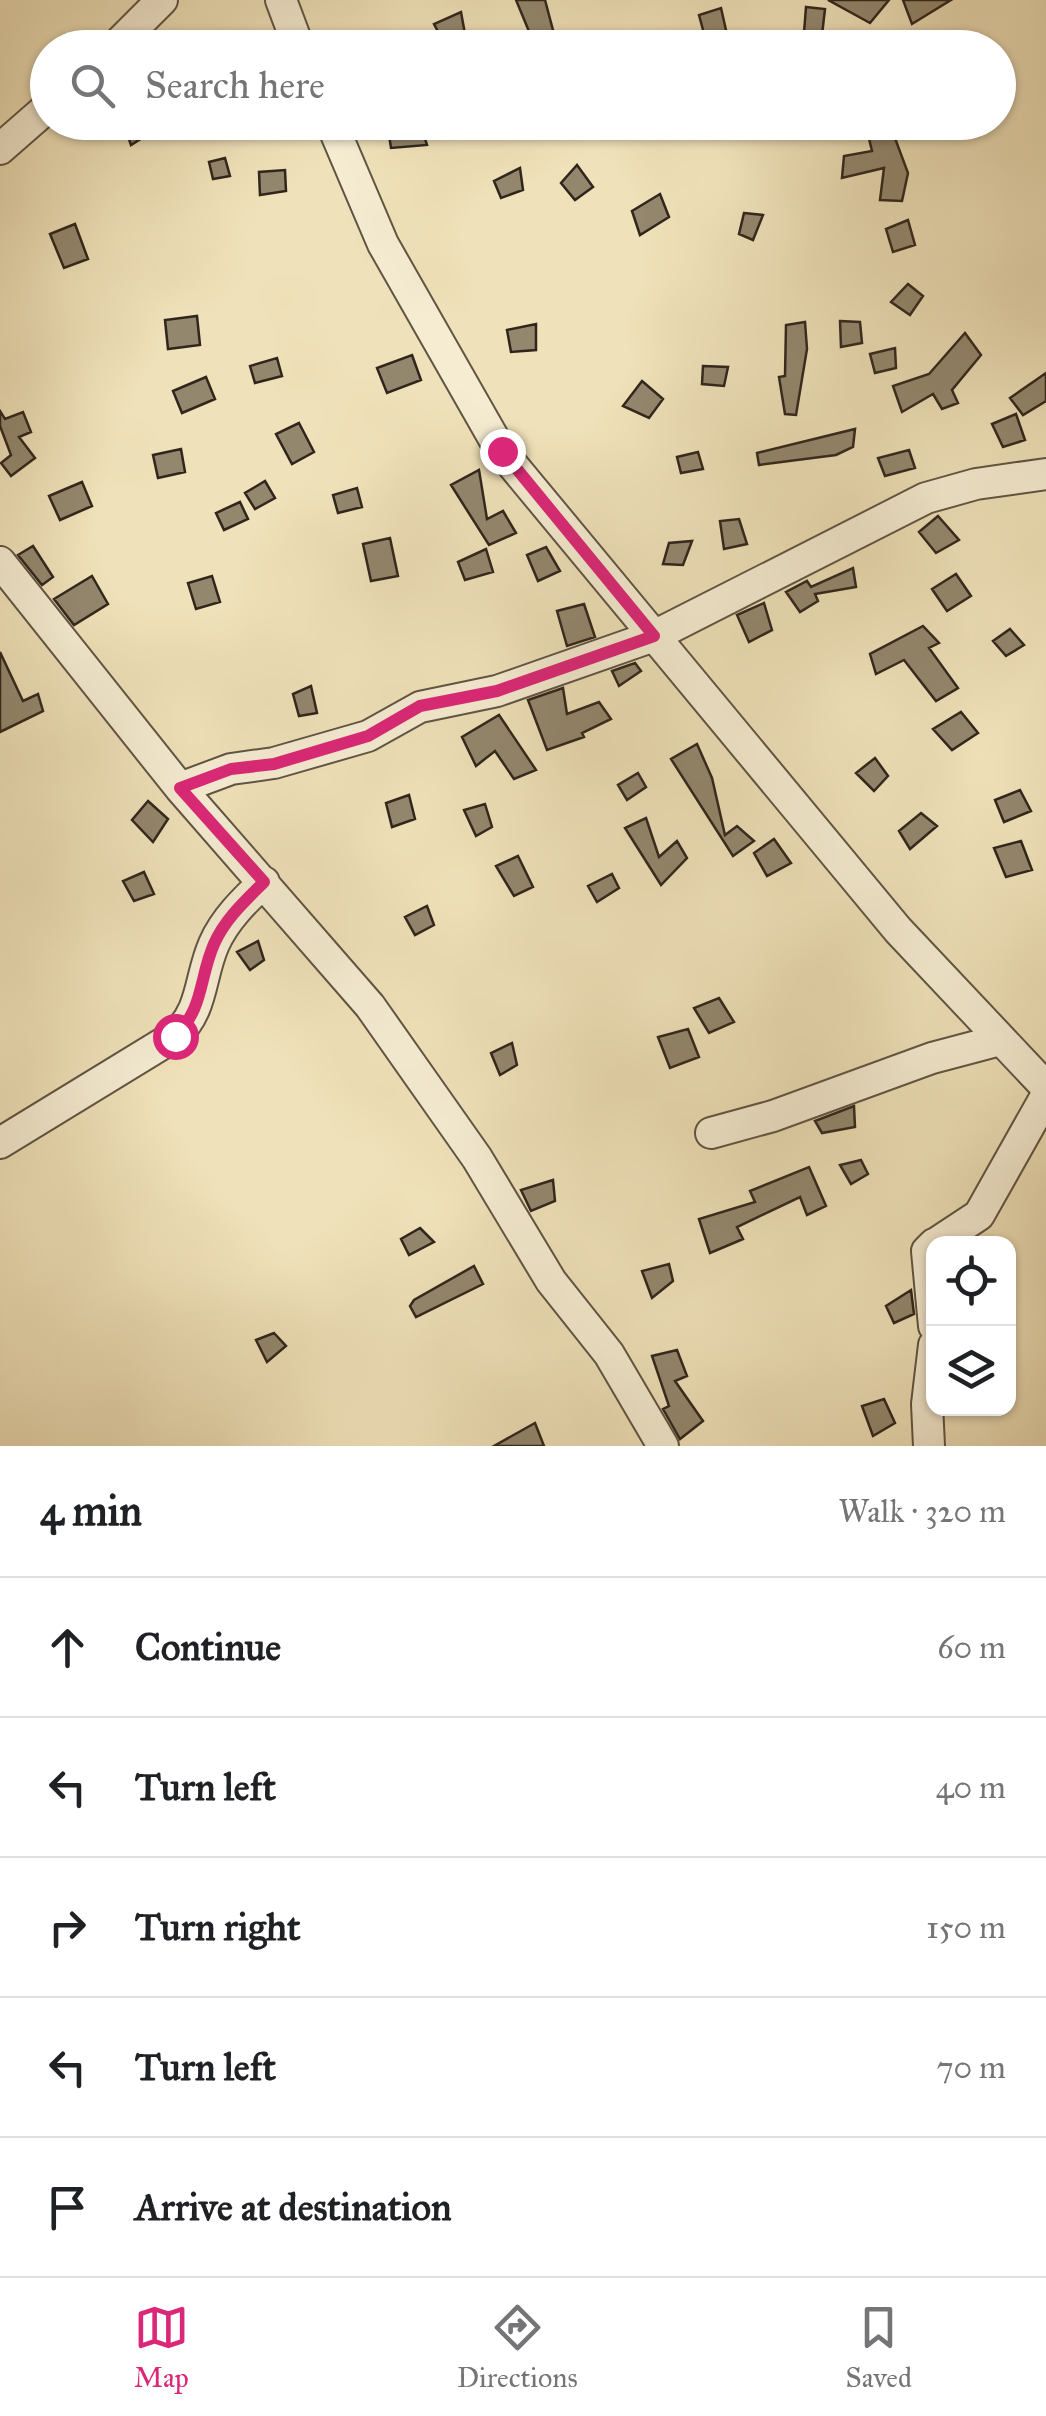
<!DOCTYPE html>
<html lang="en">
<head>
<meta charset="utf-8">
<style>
	:root { --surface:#fff; --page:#f6f6f6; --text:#202124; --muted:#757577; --line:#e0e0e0; --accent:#db2777 }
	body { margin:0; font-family:"IM FELL Great Primer",serif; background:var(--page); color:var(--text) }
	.controls { position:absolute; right:30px; bottom:30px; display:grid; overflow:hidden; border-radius:20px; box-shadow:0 2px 8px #0004 }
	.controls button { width:90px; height:90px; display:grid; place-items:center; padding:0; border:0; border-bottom:2px solid var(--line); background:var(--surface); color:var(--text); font:50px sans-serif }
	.stop { position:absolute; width:30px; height:30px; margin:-22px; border:8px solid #db2777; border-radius:50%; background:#fff }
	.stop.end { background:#db2777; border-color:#fff; box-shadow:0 2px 10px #0008 }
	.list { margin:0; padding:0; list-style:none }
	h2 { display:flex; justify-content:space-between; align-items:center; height:130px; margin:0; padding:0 40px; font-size:42px }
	h2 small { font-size:32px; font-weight:400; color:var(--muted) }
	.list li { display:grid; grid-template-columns:65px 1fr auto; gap:30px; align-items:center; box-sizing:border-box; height:140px; padding:0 40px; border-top:2px solid var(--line) }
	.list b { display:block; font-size:38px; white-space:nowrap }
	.list em { font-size:32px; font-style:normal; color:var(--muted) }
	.icon { flex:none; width:55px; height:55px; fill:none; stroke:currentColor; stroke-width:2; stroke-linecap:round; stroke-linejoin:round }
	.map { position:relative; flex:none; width:1046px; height:1446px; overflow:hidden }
	.search { position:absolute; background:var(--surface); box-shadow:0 2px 8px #0004; left:30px; right:30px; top:30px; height:110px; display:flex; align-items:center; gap:25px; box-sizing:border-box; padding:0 35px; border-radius:55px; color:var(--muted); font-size:38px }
	.sheet { height:830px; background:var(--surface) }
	nav { display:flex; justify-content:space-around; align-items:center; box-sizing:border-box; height:140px; border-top:2px solid var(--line); background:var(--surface); font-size:28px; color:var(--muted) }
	nav a { display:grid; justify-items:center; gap:5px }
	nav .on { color:var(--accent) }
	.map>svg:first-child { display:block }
</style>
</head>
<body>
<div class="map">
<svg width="1046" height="1446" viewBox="0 0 1046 1446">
	<rect width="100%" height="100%" fill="#efe1b9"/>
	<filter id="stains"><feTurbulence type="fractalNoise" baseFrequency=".002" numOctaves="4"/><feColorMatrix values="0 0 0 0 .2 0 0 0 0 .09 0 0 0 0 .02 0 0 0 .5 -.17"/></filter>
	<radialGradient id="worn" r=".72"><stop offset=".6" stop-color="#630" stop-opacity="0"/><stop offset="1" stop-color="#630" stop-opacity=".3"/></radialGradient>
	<path fill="#93876e" stroke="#30261c" stroke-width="2.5" d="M516,0H545L554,34L533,41Z
		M828,0H889L870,23Z
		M903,0H951L912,24Z
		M806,7L825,9L822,35L804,33Z
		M721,8L726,30L706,41L699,15Z
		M461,12L465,34L444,43L434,24Z
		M123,122H167L131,145Z
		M865,122H889L908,173L902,201L880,200L884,168L842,178L844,156L872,151Z
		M420,123L427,145L391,148L388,129Z
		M225,158L230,176L213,179L209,162Z
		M577,165L593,187L575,200L561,183Z
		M520,168L523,190L501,198L494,181Z
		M285,170L286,191L260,195L259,172Z
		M660,194L669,217L640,235L632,211Z
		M744,213L763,215L753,240L739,234Z
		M908,220L915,245L893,252L886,229Z
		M75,224L88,259L64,268L50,234Z
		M908,284L923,296L910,315L891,302Z
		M197,316L200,345L168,349L165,320Z
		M840,321L860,322L862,343L841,347Z
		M805,322L807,349L796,415L785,414L779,377L785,376L786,325Z
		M536,324V350L511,352L507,330Z
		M965,333L981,355L952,390L958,403L942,409L933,394L902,412L893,386L929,374Z
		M895,348L896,368L875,373L870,354Z
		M412,355L421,380L387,393L377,368Z
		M277,358L282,376L255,383L250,366Z
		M703,366L728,367L724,386L702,384Z
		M1046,373V401L1023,415L1010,398Z
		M206,377L215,399L182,413L173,391Z
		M642,381L663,399L649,418L623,406Z
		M0,411L5,419L23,412L31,432L19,437L35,458L11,476L1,463L11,455L0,426Z
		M1016,414L1025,440L1003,447L992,424Z
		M299,423L314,452L292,464L276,434Z
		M855,429L853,447L836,455L759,465L757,453Z
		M181,449L185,472L158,478L153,455Z
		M909,450L915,468L885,476L878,458Z
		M698,452L703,469L681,473L677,457Z
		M479,470L487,519L503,511L516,533L489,545L451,485Z
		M265,481L275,498L255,509L245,493Z
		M82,482L92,506L60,520L49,496Z
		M357,488L362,507L338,513L333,495Z
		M240,502L248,519L224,530L216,513Z
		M938,516L959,540L936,553L919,532Z
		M739,519L747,544L724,549L720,521Z
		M390,538L398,576L371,581L363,544Z
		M692,541L683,565L663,564L669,543Z
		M33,546L53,577L42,585L18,555Z
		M546,547L560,571L538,581L527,555Z
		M486,549L493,572L465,580L458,562Z
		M853,568L856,587L815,594L818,601L800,612L786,592L807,581L811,587Z
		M956,574L971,596L947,611L932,589Z
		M92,576L108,604L74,625L54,599Z
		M212,576L220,602L196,609L188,583Z
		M764,603L772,630L749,642L737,615Z
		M584,604L595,637L567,646L557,611Z
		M923,626L939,643L929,648L958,688L936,701L904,660L876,674L870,654Z
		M1010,629L1024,645L1006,656L993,641Z
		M0,652L23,701L38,694L43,711L0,732Z
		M635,663L641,671L619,686L612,671Z
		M311,686L317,713L299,716L293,694Z
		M563,688L567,714L599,702L611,719L582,733L584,737L547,750L528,700Z
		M961,712L978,733L952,750L933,729Z
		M499,715L536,770L514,779L495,751L476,766L462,737Z
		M697,744L712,778L725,835L737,826L754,841L733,856L671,759Z
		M875,758L888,776L874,791L856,773Z
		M638,773L646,787L627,800L618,785Z
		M1020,790L1031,811L1004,822L995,800Z
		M409,795L415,819L392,827L386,803Z
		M148,801L168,819L153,842L132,820Z
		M485,804L492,827L476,836L464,810Z
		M921,813L937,826L910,849L899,831Z
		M646,818L659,857L677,841L687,858L661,885L625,828Z
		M774,839L791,863L767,876L754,853Z
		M1021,841L1032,870L1006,877L994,848Z
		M518,856L533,887L514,896L496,866Z
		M144,872L154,894L134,901L123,881Z
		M612,874L619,888L597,902L588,886Z
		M427,906L434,925L415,935L405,917Z
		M258,941L264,960L250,970L237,952Z
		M719,998L734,1022L709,1033L694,1008Z
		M688,1029L699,1057L670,1068L658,1037Z
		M512,1043L517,1065L500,1075L491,1053Z
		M854,1106L855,1127L822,1133L815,1121Z
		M861,1160L868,1174L851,1184L840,1165Z
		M809,1167L826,1206L807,1215L800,1197L737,1227L743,1239L710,1253L699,1219L755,1202L750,1191Z
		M553,1180L555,1201L531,1211L521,1190Z
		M420,1228L434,1242L409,1255L401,1239Z
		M669,1264L673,1281L652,1298L642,1271Z
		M474,1266L483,1284L416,1317L410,1306L414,1300Z
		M911,1290L914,1314L894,1323L886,1306Z
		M274,1333L286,1346L267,1362L256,1340Z
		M677,1350L687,1376L675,1381L703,1421L680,1439L663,1409L669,1406L652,1356Z
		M884,1399L895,1423L873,1436L862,1406Z
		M535,1423L544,1446H494Z"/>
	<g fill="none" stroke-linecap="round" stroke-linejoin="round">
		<defs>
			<path id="minor" d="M281,0L299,48
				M114,48L162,0
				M331,122L383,244L501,451L898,930L1046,1087
				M0,149L48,107
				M0,562L180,788L370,1006L477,1158L551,1281L609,1354L663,1446
				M180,788L231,769L274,763L368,736L420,707L497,691L654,636L926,498L976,484L1046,474
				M711,1133L773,1116L932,1058L1000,1040
				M0,1143L175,1036C204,1009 199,978 214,944C225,919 245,900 264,882
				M934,1244L927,1251L934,1326
				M935,1244L979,1215L1046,1096
				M929,1446L927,1404L934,1345"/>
		</defs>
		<use href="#minor" stroke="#605543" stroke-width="34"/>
		<use href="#minor" stroke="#f5ecd2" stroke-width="30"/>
	</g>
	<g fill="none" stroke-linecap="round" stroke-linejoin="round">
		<path stroke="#db2777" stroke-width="12" d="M175,1036C204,1009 199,978 214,944C225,919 245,901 264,882L180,788L231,769L274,764L368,736L420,706L497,691L654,636L502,451"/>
	</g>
	<rect width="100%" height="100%" filter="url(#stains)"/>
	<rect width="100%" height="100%" fill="url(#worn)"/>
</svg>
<div class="controls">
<button><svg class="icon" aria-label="locate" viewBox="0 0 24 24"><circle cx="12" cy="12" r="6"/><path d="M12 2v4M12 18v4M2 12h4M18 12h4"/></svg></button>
<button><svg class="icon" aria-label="layers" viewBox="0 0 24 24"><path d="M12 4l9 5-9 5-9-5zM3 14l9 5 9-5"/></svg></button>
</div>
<div class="stop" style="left:175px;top:1036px"></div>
<div class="stop end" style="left:502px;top:451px"></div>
<div class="search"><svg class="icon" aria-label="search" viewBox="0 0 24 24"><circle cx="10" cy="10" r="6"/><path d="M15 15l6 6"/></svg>Search here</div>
</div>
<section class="sheet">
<h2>4 min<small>Walk · 320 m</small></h2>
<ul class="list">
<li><svg class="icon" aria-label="ahead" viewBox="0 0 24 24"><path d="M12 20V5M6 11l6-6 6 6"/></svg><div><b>Continue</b></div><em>60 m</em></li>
<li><svg class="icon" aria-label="left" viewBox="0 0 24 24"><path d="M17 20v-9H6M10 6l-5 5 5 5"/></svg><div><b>Turn left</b></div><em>40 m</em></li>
<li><svg class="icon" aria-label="right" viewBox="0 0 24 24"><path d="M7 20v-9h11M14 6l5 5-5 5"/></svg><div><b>Turn right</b></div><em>150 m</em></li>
<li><svg class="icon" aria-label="left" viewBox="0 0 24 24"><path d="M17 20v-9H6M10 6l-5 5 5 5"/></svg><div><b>Turn left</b></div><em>70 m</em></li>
<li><svg class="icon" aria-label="arrive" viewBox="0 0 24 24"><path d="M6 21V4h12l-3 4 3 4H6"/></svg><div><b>Arrive at destination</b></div></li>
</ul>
</section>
<nav>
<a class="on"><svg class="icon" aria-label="map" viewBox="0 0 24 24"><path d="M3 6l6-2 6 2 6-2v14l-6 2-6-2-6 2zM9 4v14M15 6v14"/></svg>Map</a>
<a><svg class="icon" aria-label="directions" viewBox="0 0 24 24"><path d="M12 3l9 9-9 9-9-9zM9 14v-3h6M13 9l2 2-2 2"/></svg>Directions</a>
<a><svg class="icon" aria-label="saved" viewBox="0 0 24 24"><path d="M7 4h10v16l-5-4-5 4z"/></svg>Saved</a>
</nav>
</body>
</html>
